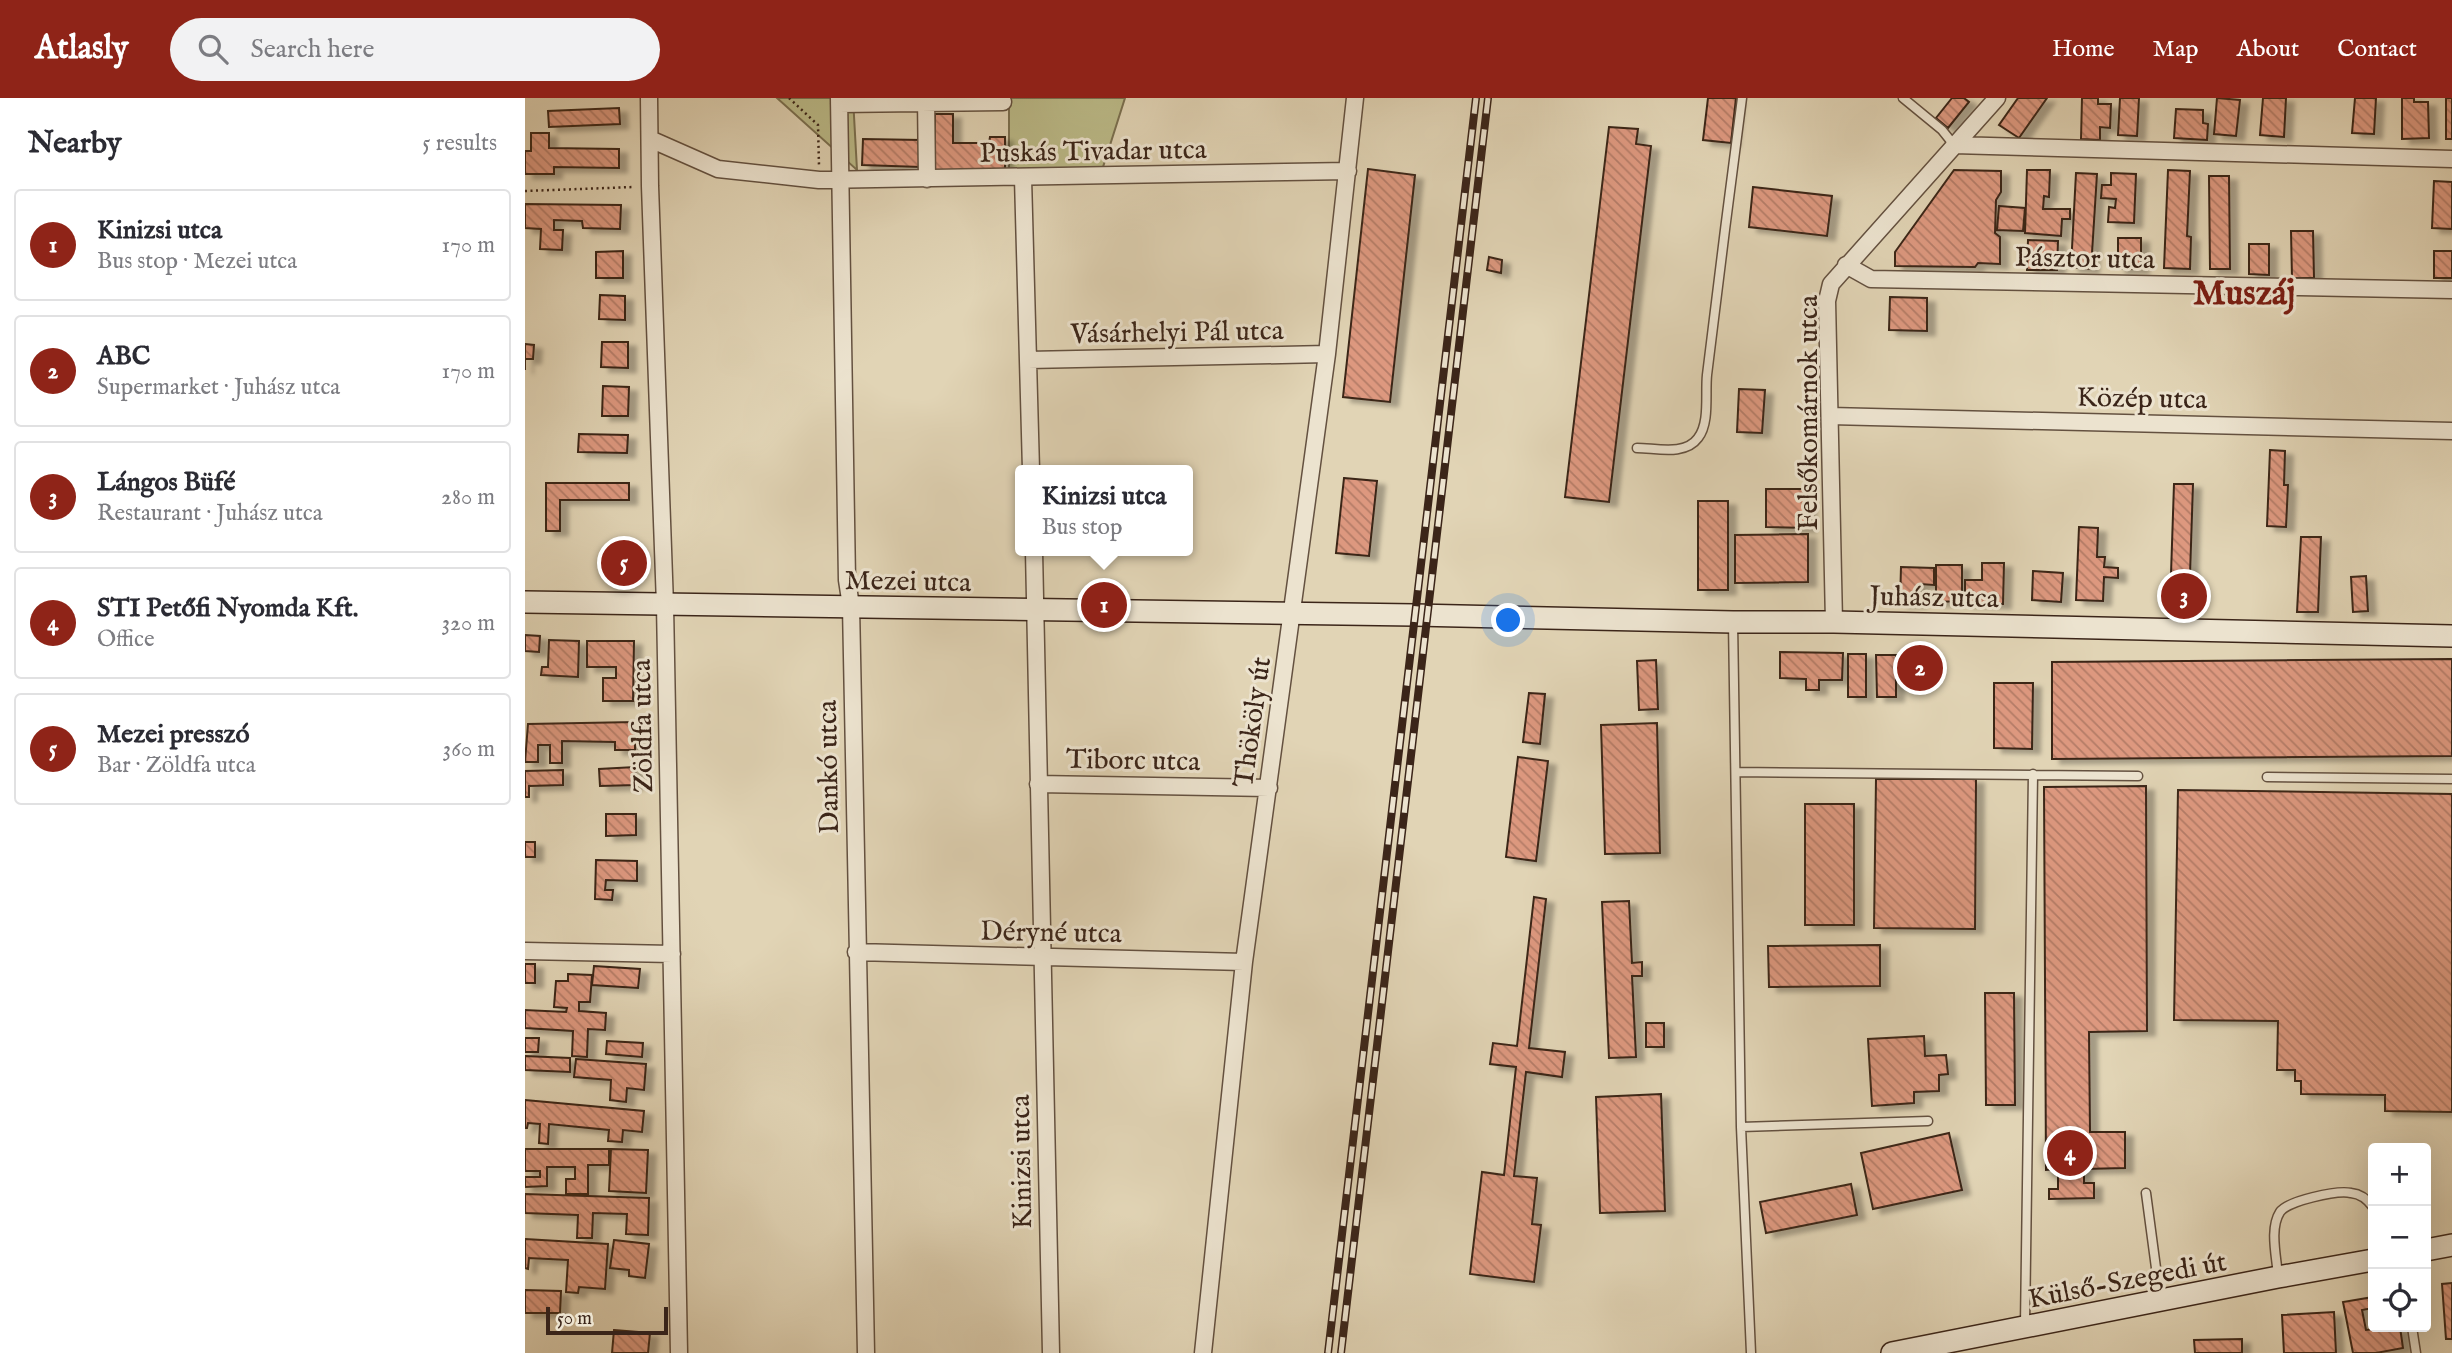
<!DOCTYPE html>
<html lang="en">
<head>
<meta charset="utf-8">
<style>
	:root { --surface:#fff; --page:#f2f2f3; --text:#2b2b33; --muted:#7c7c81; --line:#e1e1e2; --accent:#8f2418 }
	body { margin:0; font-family:"IM FELL English",serif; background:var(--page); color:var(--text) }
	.controls { position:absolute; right:21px; bottom:21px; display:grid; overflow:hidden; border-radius:7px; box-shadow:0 7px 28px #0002 }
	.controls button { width:63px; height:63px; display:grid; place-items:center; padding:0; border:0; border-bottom:2px solid var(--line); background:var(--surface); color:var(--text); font:35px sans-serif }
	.scale { position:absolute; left:21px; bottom:18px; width:122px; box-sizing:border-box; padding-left:7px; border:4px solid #3b2519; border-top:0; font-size:19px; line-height:24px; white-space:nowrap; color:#3b2519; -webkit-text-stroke:5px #ece3cf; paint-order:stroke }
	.you { position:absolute; left:984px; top:523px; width:24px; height:24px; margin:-18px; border:5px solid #fff; border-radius:50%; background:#1a73e8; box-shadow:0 0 0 10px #1a73e833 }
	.badge { display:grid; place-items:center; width:46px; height:46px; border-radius:50%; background:var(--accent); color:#fff; font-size:23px; font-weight:700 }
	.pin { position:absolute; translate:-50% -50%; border:4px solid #fff; box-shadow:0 2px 7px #0006 }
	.popup { position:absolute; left:490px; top:367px; width:178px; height:91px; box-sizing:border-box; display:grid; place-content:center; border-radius:7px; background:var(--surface); filter:drop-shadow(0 2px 5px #0005); font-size:23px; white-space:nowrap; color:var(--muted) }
	.popup b { font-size:26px; color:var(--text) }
	.popup::after { content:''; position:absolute; left:50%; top:100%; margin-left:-14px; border:14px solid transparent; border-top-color:var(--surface) }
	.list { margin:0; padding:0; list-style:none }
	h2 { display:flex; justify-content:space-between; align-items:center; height:91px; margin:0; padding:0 28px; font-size:30px }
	h2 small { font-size:23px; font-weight:400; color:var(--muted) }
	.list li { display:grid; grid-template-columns:46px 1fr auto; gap:21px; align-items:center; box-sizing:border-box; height:112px; margin:0 14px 14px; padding:0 14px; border:2px solid var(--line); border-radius:7px }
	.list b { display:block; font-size:26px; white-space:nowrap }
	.list p { margin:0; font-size:23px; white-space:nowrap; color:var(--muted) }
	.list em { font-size:23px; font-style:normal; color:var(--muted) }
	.icon { flex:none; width:38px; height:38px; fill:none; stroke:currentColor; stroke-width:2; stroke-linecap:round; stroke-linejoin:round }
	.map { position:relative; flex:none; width:1927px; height:1255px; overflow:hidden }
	header { display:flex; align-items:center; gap:42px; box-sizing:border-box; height:98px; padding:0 35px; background:var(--accent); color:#fff }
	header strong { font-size:33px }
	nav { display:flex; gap:38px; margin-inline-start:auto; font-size:24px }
	.search { width:490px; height:63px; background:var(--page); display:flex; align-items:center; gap:18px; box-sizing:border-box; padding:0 24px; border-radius:38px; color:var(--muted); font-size:26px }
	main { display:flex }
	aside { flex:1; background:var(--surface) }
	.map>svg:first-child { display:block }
</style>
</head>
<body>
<header>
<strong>Atlasly</strong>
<div class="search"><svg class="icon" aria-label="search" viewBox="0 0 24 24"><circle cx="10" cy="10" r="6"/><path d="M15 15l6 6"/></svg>Search here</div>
<nav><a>Home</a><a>Map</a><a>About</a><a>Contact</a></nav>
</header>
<main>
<aside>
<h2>Nearby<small>5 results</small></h2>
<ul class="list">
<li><span class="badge">1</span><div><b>Kinizsi utca</b><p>Bus stop · Mezei utca</p></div><em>170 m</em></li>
<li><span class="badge">2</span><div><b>ABC</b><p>Supermarket · Juhász utca</p></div><em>170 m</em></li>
<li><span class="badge">3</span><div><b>Lángos Büfé</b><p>Restaurant · Juhász utca</p></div><em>280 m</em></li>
<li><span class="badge">4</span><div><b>STI Petőfi Nyomda Kft.</b><p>Office</p></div><em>320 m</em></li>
<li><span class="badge">5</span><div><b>Mezei presszó</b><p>Bar · Zöldfa utca</p></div><em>360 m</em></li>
</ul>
</aside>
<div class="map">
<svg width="1927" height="1255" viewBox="0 0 1927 1255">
	<defs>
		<pattern id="building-back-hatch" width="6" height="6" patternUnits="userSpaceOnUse" patternTransform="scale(1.75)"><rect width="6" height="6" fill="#dd987f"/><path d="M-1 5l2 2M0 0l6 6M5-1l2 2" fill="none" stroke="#b47c67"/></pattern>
		<filter id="shadow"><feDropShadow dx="8" dy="4.5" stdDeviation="2" flood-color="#0004"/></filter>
	</defs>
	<rect width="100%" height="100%" fill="#e1d4b5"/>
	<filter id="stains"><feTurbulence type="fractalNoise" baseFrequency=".00286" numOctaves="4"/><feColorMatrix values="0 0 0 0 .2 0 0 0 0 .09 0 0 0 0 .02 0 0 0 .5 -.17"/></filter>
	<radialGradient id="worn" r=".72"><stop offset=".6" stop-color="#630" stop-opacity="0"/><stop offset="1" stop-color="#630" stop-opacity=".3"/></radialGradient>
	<path fill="#bbba88" stroke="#7b7050" stroke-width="2" d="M252,0H328L332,72Z
		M484,0H600L578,69L484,76Z"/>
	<path fill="url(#building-back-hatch)" stroke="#3b2519" stroke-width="2" filter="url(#shadow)" d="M1183,0H1211L1206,45L1178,42Z
		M1427,0H1439L1444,4L1423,30L1411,20Z
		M1493,0H1522L1494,40L1474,27Z
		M1557,0H1573V6H1586L1585,30L1575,29V42L1556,41Z
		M1595,0H1614L1612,38L1593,37Z
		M1692,0L1715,2L1711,38L1689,36Z
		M1738,0H1761L1759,39L1735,37Z
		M1830,0H1851L1849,36L1827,35Z
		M1877,0H1889V4H1903L1904,40L1877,41Z
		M1921,0H1927V41H1921Z
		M94,10L95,26L24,29L23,13Z
		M1651,11L1678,12V25L1683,26L1682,42L1649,40Z
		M410,16H428V45H464L465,39H480V73L409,72Z
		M1084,29L1113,31L1111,46L1126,48L1084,404L1040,399Z
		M6,35H24V50L94,51V70L29,69V76H0V53H6Z
		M338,41L396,42V69L337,67Z
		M843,71L890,77L865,304L818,299Z
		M1429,72L1476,73V94L1471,102L1470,135L1475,139V166L1453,165L1450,169L1370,168V154Z
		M1502,72H1525L1524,99L1519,98L1518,111H1545V121H1537L1536,138L1500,135Z
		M1643,72L1665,73L1662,138L1666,139L1665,171L1639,170Z
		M1551,75L1572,76L1566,171L1546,169Z
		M1586,75L1611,76L1609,125L1583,124L1584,109L1590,110L1591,101L1576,100L1577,87H1586Z
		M1684,78H1704L1705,171H1685Z
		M1909,83L1927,84V131L1907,130Z
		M1228,89L1307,98L1302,138L1224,129Z
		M0,106L96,107L95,131L58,130L57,123L29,122V132H38L37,152L15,151L16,131L0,130Z
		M1474,108L1500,110L1498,133L1472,132Z
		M1766,133H1788L1789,180H1767Z
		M1593,140H1616V171H1593Z
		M1503,142L1533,143L1532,172H1502Z
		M1724,146H1744V177L1724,176Z
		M98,153V180H71V154Z
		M1909,153H1927V180H1909Z
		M964,159L977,162L976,175L962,172Z
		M75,197L100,198V222L74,221Z
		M1365,199L1402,200V233L1364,232Z
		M77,244H103V270L76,269Z
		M0,246L9,247L8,261H0V272Z
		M78,288L104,289L103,318H77Z
		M1214,291L1240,292L1237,335L1212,334Z
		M54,336L103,337L102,355L53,354Z
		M1745,352L1760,353L1759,387H1763L1761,429L1742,428Z
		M819,380L852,383L844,458L811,455Z
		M21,385H104V402H35V433H21Z
		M1649,386H1668L1664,507L1645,506Z
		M1241,391H1283V430L1241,429Z
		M1173,403H1203V492H1173Z
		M1554,429L1573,430L1572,459H1580L1579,469L1593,470V480L1579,479L1578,503L1551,502Z
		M1283,436V484L1210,485V437Z
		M1776,439H1796L1793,514H1772Z
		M1457,465H1479L1478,506L1440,505V482H1457Z
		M1411,467H1437V503L1411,504Z
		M1376,469L1409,470V487L1395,486L1394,505H1375Z
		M1508,473L1538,475L1536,504L1507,502Z
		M1841,478L1843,513L1828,514L1826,479Z
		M0,537L15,538L14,554L0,553Z
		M24,542L54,543L53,579L16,577L17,569H23Z
		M62,543H109L108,603H78V580H91V569H62Z
		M1255,554L1318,555L1317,582H1294V592H1281V581L1255,580Z
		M1323,556H1341V599H1323Z
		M1351,557H1371V599H1352Z
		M1927,561V658L1527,661V564Z
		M1131,562L1133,611L1114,612L1112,563Z
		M1469,585H1508L1507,651L1469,650Z
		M1004,595L1020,596L1015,646L998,644Z
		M110,624V652H90V644L37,643V665H25V647H13V664H0L3,626Z
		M1132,625L1135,755L1080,756L1076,627Z
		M993,659L1023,663L1011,763L981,759Z
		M110,669L111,687L75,688L74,671Z
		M38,672V687L4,688V699H0V673Z
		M1351,681H1451L1450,831L1349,830Z
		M1621,688L1622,933L1564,934L1565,1034H1600V1070L1559,1071V1085H1569V1100L1524,1101V1091H1533V1071L1521,1072L1519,689Z
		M1653,692L1927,696V1014L1860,1013V997L1776,996V983H1770V972H1752L1753,923L1649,922Z
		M1280,706H1329V827H1280Z
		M81,716H111V737L81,738Z
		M0,744H10V759H0Z
		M71,762L112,763V783L81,782L80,792H88L87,802L70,801Z
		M1009,799L1021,801L1004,950L1040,954L1037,979L1001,974L989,1078L1012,1080L1007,1126L1016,1127L1009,1184L945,1176L957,1074L979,1077L991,969L965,966L968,945L992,948Z
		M1104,803L1107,865L1117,864V878H1107L1111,959L1084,960L1077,804Z
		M1355,847V888L1244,889L1243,848Z
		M0,866H10V885H0Z
		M69,868L115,871L113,890L67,887Z
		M43,876L67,877L65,904H54V913L81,915L80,932L63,931L62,959L47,958L48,933L0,930V912L41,914L42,910L29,909L31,883H43Z
		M1460,895H1489L1490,1007H1461Z
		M1121,925H1139V949H1121Z
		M1399,938L1400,958L1421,957L1423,976L1414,977V993L1389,994V1005L1347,1008L1343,941Z
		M0,940H14L13,954H0Z
		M82,943L118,945L117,959L81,956Z
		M0,958L45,960V974L0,972Z
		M51,961L121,966L119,992L102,990L101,1004L85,1002L86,982L49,979Z
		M1136,996L1140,1113L1075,1115L1071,999Z
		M0,1002L119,1013L117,1034L98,1032L97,1044L83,1043L84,1032L24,1026L23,1046L14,1045L15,1026L3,1025L2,1030H0Z
		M1424,1035L1437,1092L1348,1111L1336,1055Z
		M0,1051H84V1067H63V1096H41V1081H50V1069H22V1088L0,1089V1079H15V1073H0Z
		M86,1051L123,1052L121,1095L84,1093Z
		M1326,1086L1332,1117L1241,1135L1235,1104Z
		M0,1096L124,1100L123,1137L101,1136L102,1116L68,1115L67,1140H52L53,1117L0,1115Z
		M0,1141L83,1146L80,1191L54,1189L53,1195L41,1194L43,1162L4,1160L3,1171L0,1170Z
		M89,1142L124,1146L120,1180L104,1178V1172L85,1170Z
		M1927,1185V1241H1921L1917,1186Z
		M0,1192L36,1193L35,1215H0Z
		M1848,1199V1210L1837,1212L1841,1232L1875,1229L1878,1250L1851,1255H1828L1818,1204Z
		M1809,1214L1811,1255H1759L1757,1217Z
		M89,1232L125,1235L123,1255H87Z
		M1717,1241V1255H1670L1669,1242Z"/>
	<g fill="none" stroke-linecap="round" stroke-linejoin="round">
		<defs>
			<path id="lane" d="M1378,0L1417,32L1429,47
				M1112,350C1131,350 1160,358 1173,340C1185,325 1180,296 1182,277C1193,185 1205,92 1217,0
				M1208,524L1216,1029L1226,1255
				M1211,674L1613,678
				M1742,679L1927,681
				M1216,1029L1403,1023
				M1621,1095L1635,1200
				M1753,1179C1752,1160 1744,1131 1755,1114C1762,1103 1812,1092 1826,1095C1836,1096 1843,1102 1848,1109
				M1500,1226L1508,676
				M1887,1229L1891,1255"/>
			<path id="street" d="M124,0L125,88L140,507L154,1255
				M314,0L322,482L326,508L341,1255
				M401,0L402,81
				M314,6L478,4
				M125,41L193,71L294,82L823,73
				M1429,47L1927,61
				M498,80L506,372
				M1321,167L1346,181L1927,192
				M503,262L802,256
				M1305,318L1927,333
				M509,453L526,1255
				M1309,524L1302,203L1306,186L1472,0
				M513,686L744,690
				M0,853L147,856
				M331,854L719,864
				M678,1255L719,864L802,256L830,0"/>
			<path id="secondary" d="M0,504L890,517L1208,524H1309L1927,538
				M1901,1152L1927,1147
				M1367,1255L1753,1179L1848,1162"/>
		</defs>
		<use href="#lane" stroke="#645140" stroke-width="11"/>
		<use href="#street" stroke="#645140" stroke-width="19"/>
		<use href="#secondary" stroke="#3b2519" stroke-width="24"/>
		<path stroke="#3b2519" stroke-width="2.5" stroke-dasharray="2 3.5" stroke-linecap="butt" d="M264,0L293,27L294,68
			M0,93L109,89"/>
		<use href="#lane" stroke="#ece3cf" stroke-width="8"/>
		<use href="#street" stroke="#ece3cf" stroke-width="16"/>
		<use href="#secondary" stroke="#ece3cf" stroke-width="21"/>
		<defs>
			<path id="rail" d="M803,1255L951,0
				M816,1255L963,0"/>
		</defs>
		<use href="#rail" stroke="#3b2519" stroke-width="8"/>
		<use href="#rail" stroke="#ece3cf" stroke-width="5" stroke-dasharray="16" stroke-linecap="butt"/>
	</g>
	<g text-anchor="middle" stroke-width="6" stroke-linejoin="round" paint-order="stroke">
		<g font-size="28" fill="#3b2519" stroke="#ece3cf">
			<text transform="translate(568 52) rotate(-1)" y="10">Puskás Tivadar utca</text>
			<text transform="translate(1560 159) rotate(1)" y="10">Pásztor utca</text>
			<text transform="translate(652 233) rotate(-1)" y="10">Vásárhelyi Pál utca</text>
			<text transform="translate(1617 299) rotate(1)" y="10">Közép utca</text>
			<text transform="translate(1282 315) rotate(-90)" y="10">Felsőkomárnok utca</text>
			<text transform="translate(383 482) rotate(1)" y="10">Mezei utca</text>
			<text transform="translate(1409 498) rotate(1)" y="10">Juhász utca</text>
			<text transform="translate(726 624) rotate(-82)" y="10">Thököly út</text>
			<text transform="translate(116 628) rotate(-91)" y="10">Zöldfa utca</text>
			<text transform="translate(608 661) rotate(1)" y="10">Tiborc utca</text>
			<text transform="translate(302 669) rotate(-91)" y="10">Dankó utca</text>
			<text transform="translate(526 833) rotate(1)" y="10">Déryné utca</text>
			<text transform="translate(495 1064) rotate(-91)" y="10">Kinizsi utca</text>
			<text transform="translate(1602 1181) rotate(-11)" y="10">Külső-Szegedi út</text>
		</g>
		<g font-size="35" font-weight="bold" fill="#7a1f14" stroke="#ece3cf">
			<text x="1719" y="206">Muszáj</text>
		</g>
	</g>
	<rect width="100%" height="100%" filter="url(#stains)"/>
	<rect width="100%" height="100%" fill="url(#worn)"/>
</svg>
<div class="controls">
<button>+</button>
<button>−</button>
<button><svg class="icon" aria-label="locate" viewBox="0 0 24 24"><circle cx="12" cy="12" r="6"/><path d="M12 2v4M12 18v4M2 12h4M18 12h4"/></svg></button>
</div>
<div class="scale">50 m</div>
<div class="you"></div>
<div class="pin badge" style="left:579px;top:507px">1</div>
<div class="popup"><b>Kinizsi utca</b>Bus stop</div>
<div class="pin badge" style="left:1395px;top:570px">2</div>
<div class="pin badge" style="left:1659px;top:498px">3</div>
<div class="pin badge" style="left:1545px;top:1055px">4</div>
<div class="pin badge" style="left:99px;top:465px">5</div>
</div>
</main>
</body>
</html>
